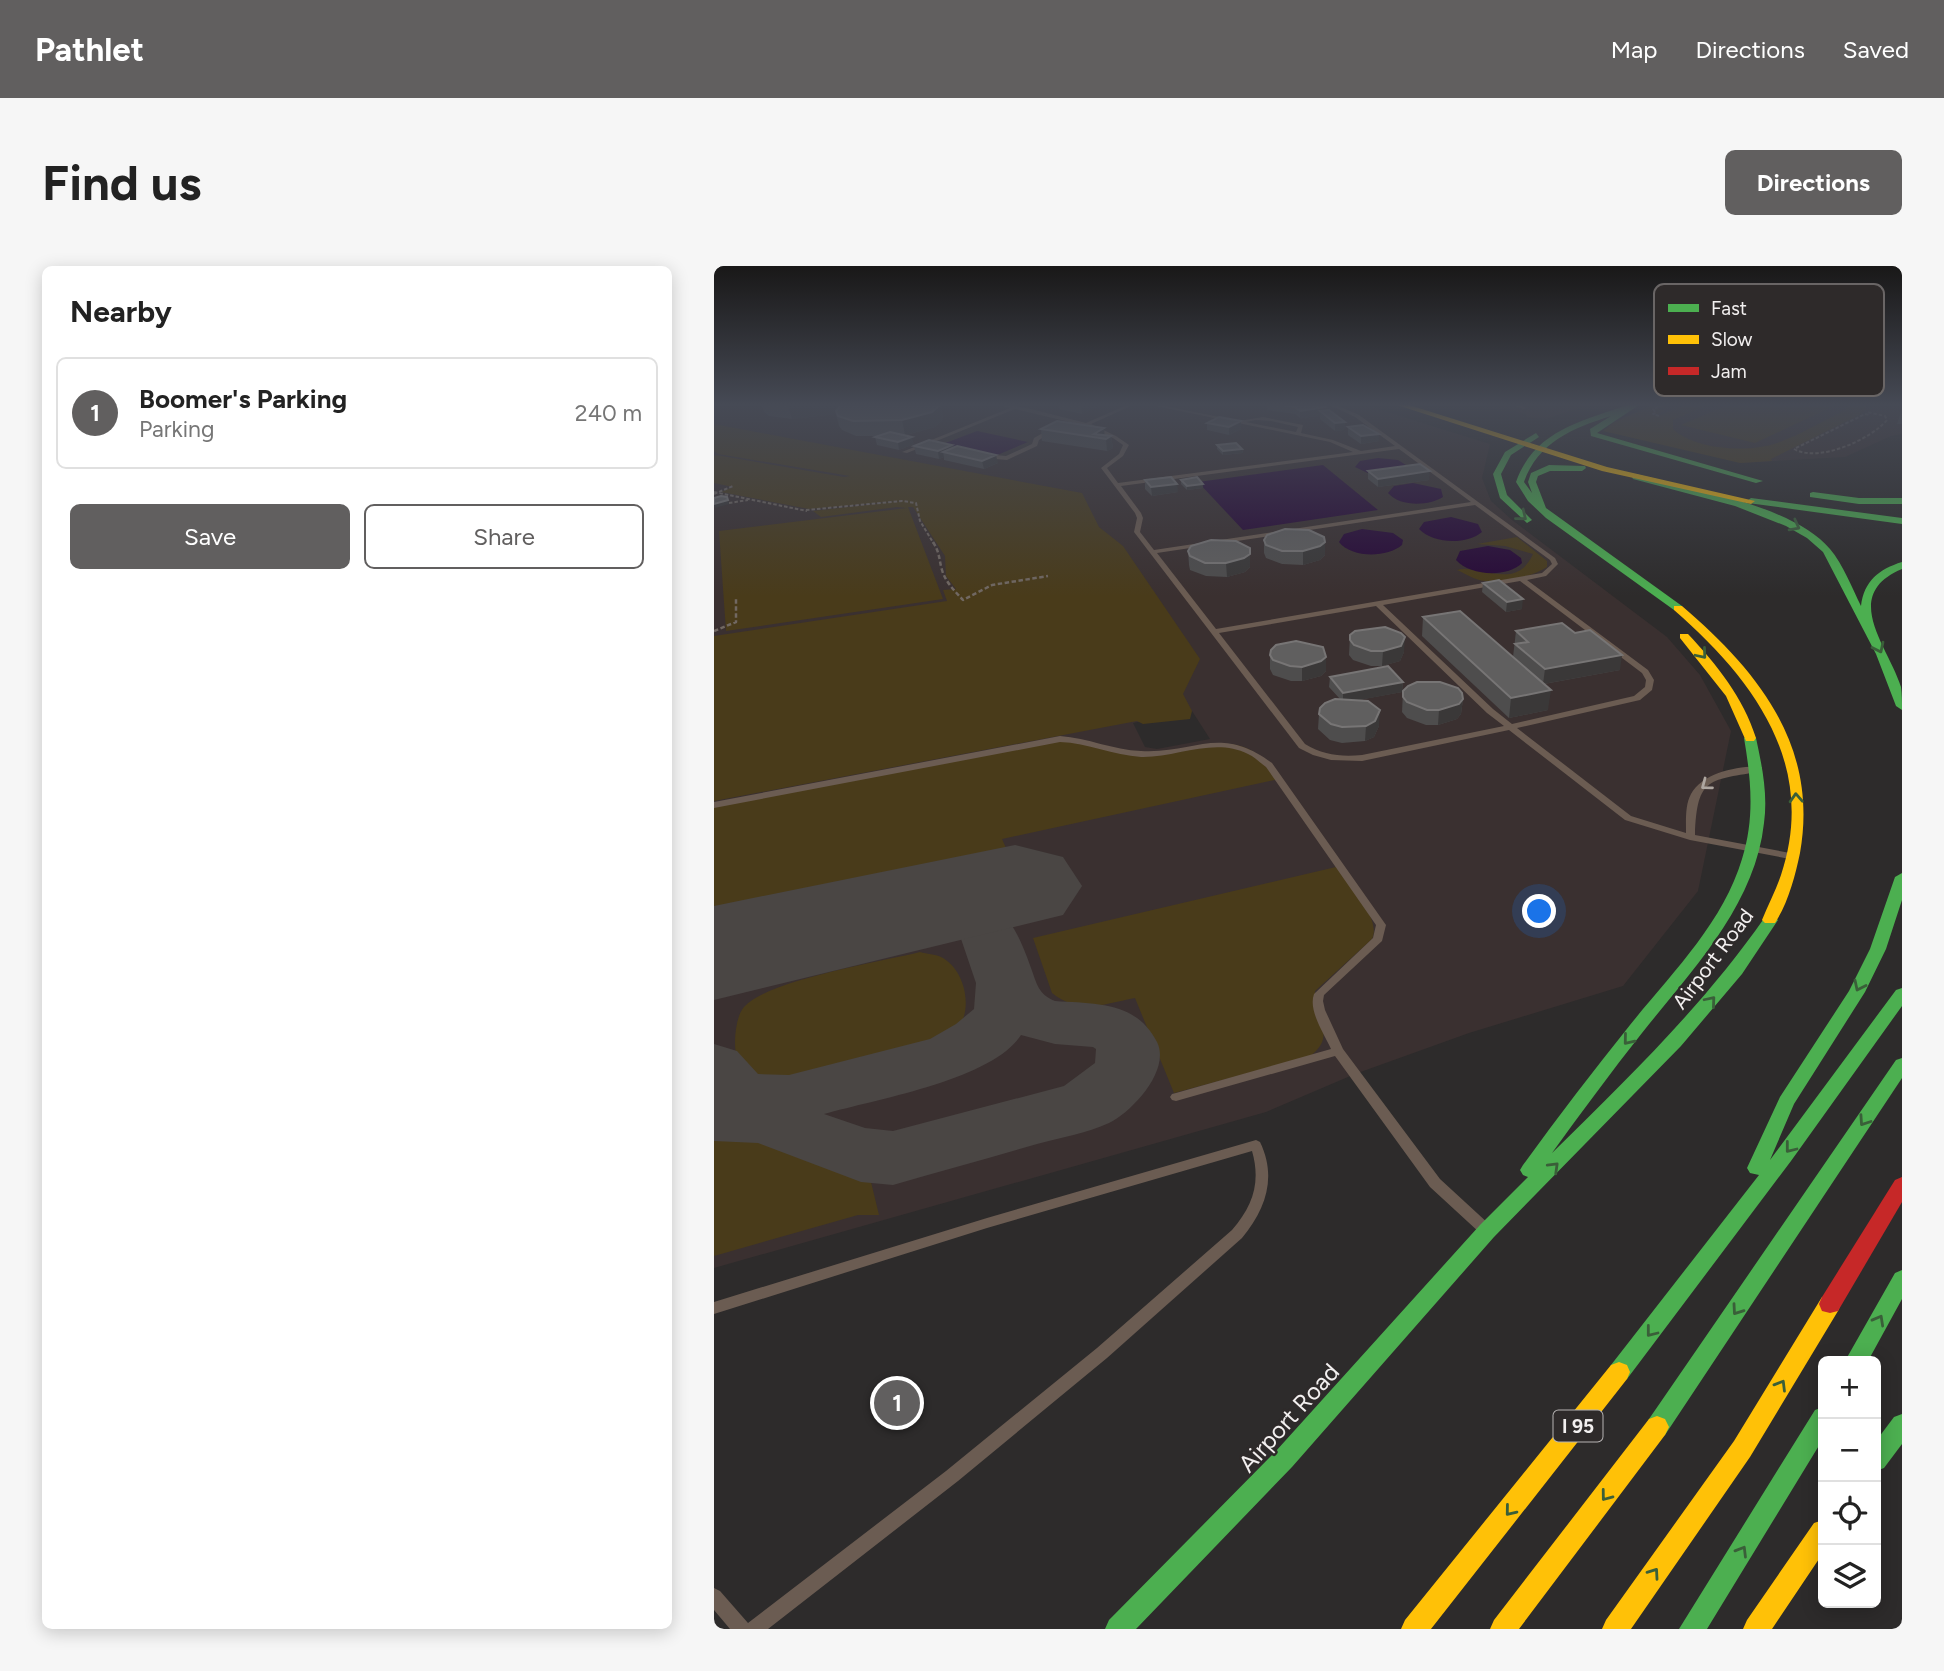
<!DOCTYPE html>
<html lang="en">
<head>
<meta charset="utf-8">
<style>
	:root { --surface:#fff; --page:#f6f6f6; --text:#222; --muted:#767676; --line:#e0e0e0; --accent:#615f5f }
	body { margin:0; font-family:Figtree,sans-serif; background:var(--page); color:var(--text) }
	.controls { position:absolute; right:21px; bottom:21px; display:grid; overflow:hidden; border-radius:10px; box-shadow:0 4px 18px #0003 }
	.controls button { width:63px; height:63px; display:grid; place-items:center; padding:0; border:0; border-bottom:2px solid var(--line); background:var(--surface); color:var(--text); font:35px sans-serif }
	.you { position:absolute; left:826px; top:646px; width:24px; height:24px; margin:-18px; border:5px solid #fff; border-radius:50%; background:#1a73e8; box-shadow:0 0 0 10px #1a73e833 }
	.badge { display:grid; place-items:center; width:46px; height:46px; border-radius:50%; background:var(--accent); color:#fff; font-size:23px; font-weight:700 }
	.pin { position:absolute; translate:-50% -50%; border:4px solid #fff; box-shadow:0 2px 7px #0006 }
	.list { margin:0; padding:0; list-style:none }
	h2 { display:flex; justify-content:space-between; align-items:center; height:91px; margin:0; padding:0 28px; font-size:30px }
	h2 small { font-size:23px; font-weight:400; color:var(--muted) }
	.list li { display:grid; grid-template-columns:46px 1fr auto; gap:21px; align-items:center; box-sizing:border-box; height:112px; margin:0 14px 14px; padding:0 14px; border:2px solid var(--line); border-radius:10px }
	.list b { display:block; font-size:26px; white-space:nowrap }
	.list p { margin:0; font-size:23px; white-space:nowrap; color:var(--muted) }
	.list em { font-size:23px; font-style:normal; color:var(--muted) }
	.actions { display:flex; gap:14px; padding:21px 28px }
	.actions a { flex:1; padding:16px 0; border:2px solid var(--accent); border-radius:10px; text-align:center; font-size:24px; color:var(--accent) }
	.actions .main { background:var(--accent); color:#fff }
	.icon { flex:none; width:38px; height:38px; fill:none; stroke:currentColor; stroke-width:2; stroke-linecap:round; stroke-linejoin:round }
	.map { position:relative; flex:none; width:1188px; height:1363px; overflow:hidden; border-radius:10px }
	header { display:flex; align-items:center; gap:42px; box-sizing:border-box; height:98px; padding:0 35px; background:var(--accent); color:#fff }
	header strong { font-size:33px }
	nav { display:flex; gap:38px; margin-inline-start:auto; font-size:24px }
	.intro { display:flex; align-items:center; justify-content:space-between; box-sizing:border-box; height:168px; padding:0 42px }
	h1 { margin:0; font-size:49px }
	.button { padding:18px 32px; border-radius:10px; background:var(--accent); color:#fff; font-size:24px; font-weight:700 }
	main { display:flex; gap:42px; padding:0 42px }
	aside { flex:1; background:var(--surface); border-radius:10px; box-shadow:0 4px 18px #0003 }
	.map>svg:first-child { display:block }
</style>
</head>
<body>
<header>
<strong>Pathlet</strong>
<nav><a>Map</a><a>Directions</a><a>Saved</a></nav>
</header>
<div class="intro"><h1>Find us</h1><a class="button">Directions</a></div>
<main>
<aside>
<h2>Nearby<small></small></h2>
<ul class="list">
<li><span class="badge">1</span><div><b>Boomer's Parking</b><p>Parking</p></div><em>240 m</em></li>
</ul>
<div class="actions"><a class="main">Save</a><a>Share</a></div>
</aside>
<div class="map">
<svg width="1188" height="1363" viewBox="0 0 1188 1363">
	<rect width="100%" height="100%" fill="#2d2b2b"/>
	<path fill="#3a3030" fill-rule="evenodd" d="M0,139H651L776,178L768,212L777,235L798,254L953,371L986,409L1017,465L984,625L909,720L755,767L641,808L552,846L0,1002ZM478,445L496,473L443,483L431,481L419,457Z
		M780,139H873L832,153L813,151L811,148Z
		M939,139H1188V168L1177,170L1131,191L1026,197L898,156Z"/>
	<path fill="#493b1a" d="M939,139H955L945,143L950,145L942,149L945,150L970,139H993L959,154V163C981,184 1035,187 1063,177C1086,169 1109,155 1131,144L1134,139H1152V143L1147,148L1057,193L1058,195L1026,197L889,165L899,157Z
		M1013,139H1122L1041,177L967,159Z
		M0,158L368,227L385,261L409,280L486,393L469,428L478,445L476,453L429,458L423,455L0,535V370L233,335L229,324L242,323L232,310L231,290L199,241H194L229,333L12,365L5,265L193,242L183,241L107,251L99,245L195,234L95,243L7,226L19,221L0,217V190L2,189L130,211L136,210L4,188L0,185Z
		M803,271L833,295V301C818,311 789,317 771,315C761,314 752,308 743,304C766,298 802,326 819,288L791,280L763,278Z
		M346,473C379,480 414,490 448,487C479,484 515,467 543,488C552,495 559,505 565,513L288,573L292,582L0,646V539Z
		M622,601C634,619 668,652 658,673L601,725C599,755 625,768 595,791L460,827L421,732C389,738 366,749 338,727L319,672Z
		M206,686C213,688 221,688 227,691C251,703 260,743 243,764C239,770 232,774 226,778C191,787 157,796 123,804C104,809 85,817 66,816C48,816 29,811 23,792C19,780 21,751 30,741C54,714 166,696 206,686Z
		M20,864L28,865L157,916L165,949H144L0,990V869Z"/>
	<path fill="#270837" d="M263,165L314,176L281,190L229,178Z
		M664,192L684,194L695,201L660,210L641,201L646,195Z
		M609,199L664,244L529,264L484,216Z
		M699,217L727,223L729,231C715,240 686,241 674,227L680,220Z
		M737,251L764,258L768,266C753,279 719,278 705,263L710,256Z
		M648,263L679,267L689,274L688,279C673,292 637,292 625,276L630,268Z
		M774,280L796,284L807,292L808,297C793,312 756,310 742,294L746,285Z"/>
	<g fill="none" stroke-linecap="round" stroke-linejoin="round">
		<path fill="#4a4644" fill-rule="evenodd" d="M214,626C279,623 296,643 317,702C323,718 324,728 341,735C382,738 422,735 443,776C457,804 418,846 395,857C373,867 346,872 323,878C275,892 227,905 179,919L147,916L44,877L0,875V778L23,785L44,808L75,809L216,773L242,758L260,743L262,717L244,664L228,660L175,665L155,660L147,648L155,636ZM307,769L341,778L379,781L382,783L381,797L350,820L179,865L151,862L110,848C162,833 278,814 307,769Z"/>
		<path fill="#4a4644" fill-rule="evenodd" d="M301,579L349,591L368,620L349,649L0,734V640Z"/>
		<path stroke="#716862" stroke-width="2" stroke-dasharray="3.5 2" stroke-linecap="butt" d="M945,150L939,148L942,147L939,143L949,139
			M1082,182L1151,148L1155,149
			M1080,183C1104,197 1156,174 1173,154L1171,150L1153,146
			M0,226L93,245
			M0,228L19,220
			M15,237L34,234
			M92,244L188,235L202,237L206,255L220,278"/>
		<path stroke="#716862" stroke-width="2.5" stroke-dasharray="4.5 2.5" stroke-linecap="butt" d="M219,276C226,287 225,294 228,304C232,317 241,325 249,334L278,319L334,310
			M0,365L22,356V331"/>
		<path fill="#6b5c52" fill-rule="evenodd" d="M285,139H295L317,143L372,157L413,139H419L377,158L402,170L415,179L409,190L393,202L404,217L639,186L616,176L437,139H446L525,155L549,151L589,159L587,167L619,174L647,185L681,180L641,151L616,139H622L645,149L841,292L844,298L832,310L813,314L934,404L940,414L938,424L926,434L803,462L917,550L972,567C972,554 971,539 977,528C989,506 1026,499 1048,501V505C996,515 983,509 981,569L1076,587L1081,590L1076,593L976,574L911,554L795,464L648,495L617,494L599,489L585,482L420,266L423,252L421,247L387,202L405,188L409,179L399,172L368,159L301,143L193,187L188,186L296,142ZM542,154L557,155L584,161L582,166L532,156ZM685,183L757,236L440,284L426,266L429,252L427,247L407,220ZM761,239L836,294L838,298L828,307L502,363L443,287ZM806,315L928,407L932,414L931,421L920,430L798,458L779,443L669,339ZM662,340L773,447L790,460L648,489C627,491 609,489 591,478L505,367Z
			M799,139H806L812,142L810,143Z
			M336,163L341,164L325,174L323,180L293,194L270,192L267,190L270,188L292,190L318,178L320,172Z
			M346,470C374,472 399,484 427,485C482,488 505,458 558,497L672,659L668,675L610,729L609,735L611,744L629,783L726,913L776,959L778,963L776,967L771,968L766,967L716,921L621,790L462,835L458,834L456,831L458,828L462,827L617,783C610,767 594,745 600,728L659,672L662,659L552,501C546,497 541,491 534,488C500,471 462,492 427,491C399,489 374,477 346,476L0,542V536Z
			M542,874L546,876C563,911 552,943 528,972L393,1092L244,1215L54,1363H16L0,1344V1322L6,1325L34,1357L232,1205L383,1082L518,964C539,940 547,916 538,885L273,962L0,1048V1036L273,952Z"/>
		<path fill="#4caf50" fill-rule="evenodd" d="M914,139H925L883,167L1049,215L1042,217L877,170L876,163L897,150C859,162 824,176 810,216L818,227L814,216L817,207L835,199L871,200L872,202L868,205H836L824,210L822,216L832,242L968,340V344H960L832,252L814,235L802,216C820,165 867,155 914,139Z
			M822,167L825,171L797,189L787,208L793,229L818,254L813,257L786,232L779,208L791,186Z
			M922,208C976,222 1080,240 1116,283C1129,298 1138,322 1147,340C1150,315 1165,303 1188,296V303C1126,329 1174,380 1187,421C1188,428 1188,436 1188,444L1182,440L1162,388L1109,286L1093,272L1072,260L1021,240L919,213L918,211Z
			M1099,226L1145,232H1188V238H1145L1096,231V227Z
			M1037,232L1188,252V258L1034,237L1033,235Z
			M1036,468L1042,472C1048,500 1054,528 1050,557C1041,640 977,705 928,767C897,806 867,847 838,887C915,811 989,740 1051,651H1061L1064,654L1028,708L967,780L780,971L578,1201L422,1363H391L395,1354L562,1185L766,959L814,911L809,909L806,904L809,899C844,851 879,805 916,759C957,708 1009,657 1028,593C1041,552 1037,513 1030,472Z
			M1188,607V634L1172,683L1151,726L1080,838L1056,894L1182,724L1188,722V740L1077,895L913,1113L905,1116L897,1113L894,1106L897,1099L1045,909L1036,907L1033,902L1066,831L1135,725L1156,683L1181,611Z
			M1188,792V812L951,1169L943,1172L935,1169L931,1161L935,1153L1182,794Z
			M1188,1004V1033L1154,1095H1131L1181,1007Z
			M1109,1141V1173L993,1363H965L1101,1144Z
			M1188,1148V1178L1170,1202L1162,1205V1175L1180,1151Z"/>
		<path fill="#ffc107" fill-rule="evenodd" d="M683,139H695L893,201L1041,235L1037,238L888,205Z
			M960,340H968C1044,405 1105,480 1086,587C1081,611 1074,637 1061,657H1051L1048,654C1054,639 1062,624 1067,609C1104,498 1039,413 960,344Z
			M966,368H974C1003,399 1029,431 1042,472L1040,475H1032L1012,430L966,372Z
			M1116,1029L1124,1031L1127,1038L1124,1045L1036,1191L917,1363H888L892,1354L1020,1175L1108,1031Z
			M905,1096L913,1099L916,1106L913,1113L717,1363H687L691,1354L897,1099Z
			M943,1150L951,1153L955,1161L951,1169L805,1363H776L780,1354L935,1153Z
			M1109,1254V1287L1058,1363H1029L1033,1354L1100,1257Z"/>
		<path fill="#c62828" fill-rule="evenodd" d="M1188,911V936L1124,1045L1116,1047L1108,1045L1105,1038L1108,1031L1181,914Z"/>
	</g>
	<path fill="#4e4d4d" d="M48,139H227L229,153L221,161L192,169L200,178L185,184L163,179L161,171L166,170H142L128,164L125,160L122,148L78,153L55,150L50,146Z
		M345,139H388L368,148L345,143Z
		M553,139H609L612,145L631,156L630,164L621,165L606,153V150L586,152L581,148L553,144Z
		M1187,145H1188V158H1183Z
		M493,157L527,163L515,169L493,164Z
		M634,161L665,175L647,178L634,169Z
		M327,163L397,170L399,182L393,185L328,175Z
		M238,179L239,182L284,197L270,203L230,194V191L225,193L202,188L200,180Z
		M503,179L528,183L529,187L509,189L503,183Z
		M654,205L715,214L664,221L654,213Z
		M431,214L464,226L438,230L431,223Z
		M467,214L489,218V222L473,224L467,218Z
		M550,274L611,289L606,294L589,299L568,298L552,292L550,287Z
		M474,285L536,301L531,306L513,311L492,310L476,304L475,299Z
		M769,317L808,343L792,346L768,326Z
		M709,351L799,391L802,365L906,404L830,418L834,444L795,452L708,370Z
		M636,369L690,386L686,395L668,400H657L639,394L635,389Z
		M556,389L612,405L607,410L588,415H577L559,409L556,403Z
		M616,411L689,416L688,426L644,434L665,460L660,471L651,475L628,477L616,474L604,463L605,448L626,433L615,421Z
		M689,425L749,433L747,448L743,453L724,459H712L693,452L688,446Z"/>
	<path fill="#3a3838" d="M74,139H138L121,148L78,153Z
		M227,139L229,153L221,161L191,169L188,154Z
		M367,139H388L368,148Z
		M612,141V149L606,145V150L586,152V145Z
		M527,155V163L515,169V161Z
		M631,156L630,164L621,165V157Z
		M390,162L391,173L380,168Z
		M665,168V175L647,178V170Z
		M397,170L399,182L393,185L392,173Z
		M198,171L200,178L185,184L184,176Z
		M238,179L239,187L229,186L230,191L225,193L224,185Z
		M528,183L529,187L509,189V185Z
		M282,189L284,197L270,203L268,195Z
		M716,205L715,214L664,221V213Z
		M463,218L464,226L438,230L437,221Z
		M489,218V222L473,224V220Z
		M14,234L15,238L1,242L0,238Z
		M611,276V289L606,294L589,299V285Z
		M536,282V301L531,306L513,311L512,297Z
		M809,333L808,343L792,346L793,336Z
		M691,371L690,386L686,395L668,400L669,385Z
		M908,389L906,404L829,418L831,403Z
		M612,391V405L607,410L588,415V401Z
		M689,416L688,426L629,437V427Z
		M837,424L834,444L795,452L797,432Z
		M749,433L747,448L743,453L724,459L725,444Z
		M666,444L665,460L660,471L651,475L652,460Z"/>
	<path fill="#605f5f" stroke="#777575" stroke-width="2" d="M127,139H226L218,146L188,154L139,155L124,150L122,145Z
		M570,139H609L612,141L586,145L581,141Z
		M615,144L631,156L621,157L606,145Z
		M505,151L527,155L515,161L493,157Z
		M343,155L390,162L380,168L397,170L392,173L327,163Z
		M649,159L665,168L647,170L634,161Z
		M176,166L198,171L184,176L161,171Z
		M215,174L238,179L224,185L200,180Z
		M522,177L528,183L509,185L503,179Z
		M243,180L282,189L268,195L229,186Z
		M706,198L716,205L664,213L654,205Z
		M457,211L463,218L437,221L431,214Z
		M483,211L489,218L473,220L467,214Z
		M7,230L13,231L14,234L0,238V232Z
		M571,263L595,264L610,271L611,276L606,280L589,285H568L552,279L550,274L553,269Z
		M497,274L522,275L536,282V288L530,292L512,297H491L476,290L474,285L477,280Z
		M785,314L809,333L793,336L769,317Z
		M746,345L837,424L797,432L709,351Z
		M848,357L861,367L876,364L908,389L831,403L801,378L814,376L802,365Z
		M671,361L687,367L691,371L687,380L669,385H657L640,379L636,374V369L641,365Z
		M582,375L609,381L612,391L607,395L588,401L576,400L559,394L556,389L557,384L562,379Z
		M674,400L689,416L629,427L616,411Z
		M703,416H726L744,422L748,427L749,433L745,438L725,444H713L693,436L689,431V425L694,420Z
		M621,433L654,435L666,444L661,455L652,460L628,461L617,458L605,448L606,442L611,437Z"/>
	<defs><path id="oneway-chevron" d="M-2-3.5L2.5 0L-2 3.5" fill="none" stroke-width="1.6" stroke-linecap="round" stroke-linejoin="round" transform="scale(1.75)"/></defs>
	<g stroke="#3a5f39">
		<use href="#oneway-chevron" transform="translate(808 250) rotate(39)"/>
		<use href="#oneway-chevron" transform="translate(1081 260) rotate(28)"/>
		<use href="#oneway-chevron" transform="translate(1165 382) rotate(64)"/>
		<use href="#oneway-chevron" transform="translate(988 388) rotate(50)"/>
		<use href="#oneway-chevron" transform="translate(1082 532) rotate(-93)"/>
		<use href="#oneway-chevron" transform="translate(1145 720) rotate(116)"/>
		<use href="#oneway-chevron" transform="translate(997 735) rotate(-50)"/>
		<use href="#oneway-chevron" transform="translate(914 774) rotate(129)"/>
		<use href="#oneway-chevron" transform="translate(1150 855) rotate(124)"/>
		<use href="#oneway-chevron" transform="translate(1076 882) rotate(128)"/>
		<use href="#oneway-chevron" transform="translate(840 901) rotate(-44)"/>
		<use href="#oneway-chevron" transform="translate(1023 1044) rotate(125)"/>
		<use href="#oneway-chevron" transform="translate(1165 1054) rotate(-61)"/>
		<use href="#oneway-chevron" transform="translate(937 1066) rotate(128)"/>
		<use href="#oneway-chevron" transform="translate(1067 1119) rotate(-59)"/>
		<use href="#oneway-chevron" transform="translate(892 1230) rotate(127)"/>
		<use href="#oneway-chevron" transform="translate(796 1245) rotate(129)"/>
		<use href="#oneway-chevron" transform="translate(1028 1285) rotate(-59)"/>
		<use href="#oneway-chevron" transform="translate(940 1307) rotate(-55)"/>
	</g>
	<use stroke="#aea6a0" href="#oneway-chevron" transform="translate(992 519) rotate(143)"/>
	<linearGradient id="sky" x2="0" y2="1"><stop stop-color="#191818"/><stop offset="0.42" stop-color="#464a55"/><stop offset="1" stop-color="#464a55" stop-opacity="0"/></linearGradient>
	<rect width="1188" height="330" fill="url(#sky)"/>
	<g text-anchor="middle" stroke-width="5" stroke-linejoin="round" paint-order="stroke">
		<rect fill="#2e2a2a" stroke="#b7b4b4" stroke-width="2" x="839.5" y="1144.5" width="49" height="31" rx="5"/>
		<g font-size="19" font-weight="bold" fill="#f2efef">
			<text x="864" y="1167">I 95</text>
		</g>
		<g font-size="21" fill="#f2efef" stroke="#2e2a2a">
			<text transform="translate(999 693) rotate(-53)" y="7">Airport Road</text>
		</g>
		<g font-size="24" fill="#f2efef" stroke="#2e2a2a">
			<text transform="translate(575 1152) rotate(-48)" y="8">Airport Road</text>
		</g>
	</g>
	<rect x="940" y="18" width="230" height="112" rx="10" fill="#2e2a2a" stroke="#696565" stroke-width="2"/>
	<rect x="954" y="38" width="31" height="8" fill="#4caf50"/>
	<rect x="954" y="69" width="31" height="9" fill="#ffc107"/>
	<rect x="954" y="101" width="31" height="8" fill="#c62828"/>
	<g font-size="19" fill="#f2efef">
		<text x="997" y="49">Fast</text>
		<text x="997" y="80">Slow</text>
		<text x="997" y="112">Jam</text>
	</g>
</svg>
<div class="controls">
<button>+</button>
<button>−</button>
<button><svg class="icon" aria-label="locate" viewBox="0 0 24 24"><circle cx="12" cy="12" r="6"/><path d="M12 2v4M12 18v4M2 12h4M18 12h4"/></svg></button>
<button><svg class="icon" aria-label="layers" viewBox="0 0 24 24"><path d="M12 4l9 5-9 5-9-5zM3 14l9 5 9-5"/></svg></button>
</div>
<div class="you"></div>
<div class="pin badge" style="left:183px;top:1137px">1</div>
</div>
</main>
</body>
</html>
